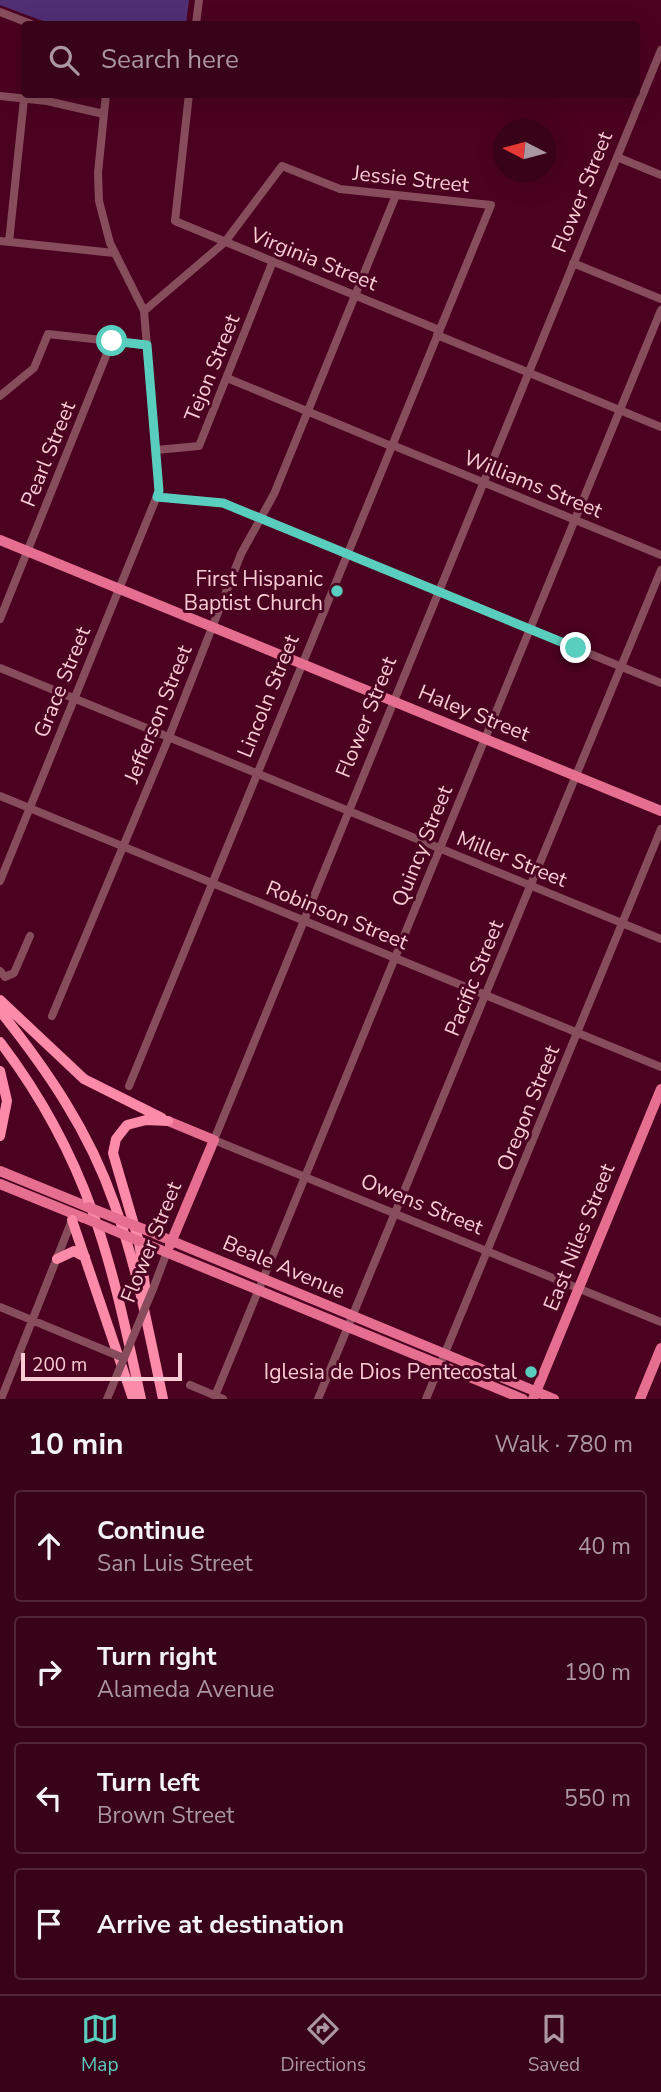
<!DOCTYPE html>
<html lang="en">
<head>
<meta charset="utf-8">
<style>
	:root { --surface:#380218; --page:#3f0c21; --text:#f1f3f6; --muted:#ab97a2; --line:#522437; --accent:#59cebf }
	body { margin:0; font-family:"Nunito Sans",sans-serif; background:var(--page); color:var(--text) }
	.compass { position:absolute; left:493px; top:119px; width:63px; height:63px; border-radius:50%; background:var(--surface); box-shadow:0 7px 28px #0002; rotate:276deg }
	.scale { position:absolute; left:21px; bottom:18px; width:161px; box-sizing:border-box; padding-left:7px; border:4px solid #f9ccd5; border-top:0; font-size:19px; line-height:24px; white-space:nowrap; color:#f9ccd5; -webkit-text-stroke:5px #4b0220; paint-order:stroke }
	.stop { position:absolute; width:21px; height:21px; margin:-16px; border:5px solid #59cebf; border-radius:50%; background:#fff }
	.stop.end { background:#59cebf; border-color:#fff; box-shadow:0 2px 7px #0008 }
	.list { margin:0; padding:0; list-style:none }
	h2 { display:flex; justify-content:space-between; align-items:center; height:91px; margin:0; padding:0 28px; font-size:30px }
	h2 small { font-size:23px; font-weight:400; color:var(--muted) }
	.list li { display:grid; grid-template-columns:46px 1fr auto; gap:21px; align-items:center; box-sizing:border-box; height:112px; margin:0 14px 14px; padding:0 14px; border:2px solid var(--line); border-radius:7px }
	.list b { display:block; font-size:26px; white-space:nowrap }
	.list p { margin:0; font-size:23px; white-space:nowrap; color:var(--muted) }
	.list em { font-size:23px; font-style:normal; color:var(--muted) }
	.icon { flex:none; width:38px; height:38px; fill:none; stroke:currentColor; stroke-width:2; stroke-linecap:round; stroke-linejoin:round }
	.map { position:relative; flex:none; width:661px; height:1399px; overflow:hidden }
	.search { position:absolute; background:var(--surface); box-shadow:0 7px 28px #0002; left:21px; right:21px; top:21px; height:77px; display:flex; align-items:center; gap:18px; box-sizing:border-box; padding:0 24px; border-radius:7px; color:var(--muted); font-size:26px }
	.sheet { height:595px; background:var(--surface) }
	nav { display:flex; justify-content:space-around; align-items:center; box-sizing:border-box; height:98px; border-top:2px solid var(--line); background:var(--surface); font-size:19px; color:var(--muted) }
	nav a { display:grid; justify-items:center; gap:4px }
	nav .on { color:var(--accent) }
	.map>svg:first-child { display:block }
</style>
</head>
<body>
<div class="map">
<svg width="661" height="1399" viewBox="0 0 661 1399">
	<rect width="100%" height="100%" fill="#4b0220"/>
	<path fill="#502f73" d="M0,0H189L186,24H51L0,5Z"/>
	<g fill="none" stroke-linecap="round" stroke-linejoin="round">
		<path stroke="#874d5c" stroke-width="8" d="M0,12L31,24
			M196,24L199,0
			M661,50L214,1140L661,1322
			M189,94L175,221L439,330
			M0,96L47,101L104,114
			M617,157L661,175
			M0,241L114,253
			M9,242L24,99
			M573,263L661,299
			M437,335L661,427
			M227,378L391,446
			M0,396L34,368L48,334L147,345
			M392,445L661,555
			M156,450L199,446L273,261
			M157,497L223,503L661,683
			M0,619L112,341
			M0,668L661,939
			M0,796L661,1067
			M0,881L159,491L144,311L110,243L99,201L98,173L106,94
			M0,971L5,977L14,973L30,936
			M52,1016L169,737L241,554L274,494L396,195
			M129,1086L491,205L340,189L282,166L225,242L144,311
			M153,1289L167,1252
			M0,1307L109,1352
			M190,1385L223,1399
			M215,1396L661,310
			M1,1399L72,1220
			M107,1399L117,1375
			M318,1399L661,570
			M426,1399L661,829"/>
		<path stroke="#e66f91" stroke-width="10" d="M0,540L661,811
			M168,1121L214,1140L170,1245
			M0,1171L88,1207
			M0,1184L84,1218
			M143,1229L554,1399
			M139,1241L523,1399
			M533,1399L661,1089
			M640,1399L661,1348"/>
		<path stroke="#fc8aa9" stroke-width="10" d="M0,1000L84,1079L162,1118
			M0,1011C47,1070 89,1131 114,1203C137,1266 149,1333 163,1399
			M0,1042C89,1159 111,1259 141,1399
			M0,1071L7,1101L0,1136
			M72,1220L133,1399
			M57,1259L74,1251L85,1257
			M146,1293L139,1242L113,1153L116,1139L127,1125L146,1120L168,1121"/>
		<path stroke="#874d5c" stroke-width="8" d="M109,1352L124,1358
			M117,1375L153,1289"/>
		<path stroke="#e66f91" stroke-width="10" d="M88,1207L143,1229
			M84,1218L139,1241"/>
	</g>
	<g fill="none" stroke-linecap="round" stroke-linejoin="round">
		<path stroke="#59cebf" stroke-width="9" d="M112,341L147,345L159,491L157,497L223,503L576,648"/>
	</g>
	<g fill="#59cebf" stroke="#4b0220" stroke-width="2.5">
		<circle cx="337" cy="591" r="7"/>
		<circle cx="531" cy="1372" r="7"/>
	</g>
	<g text-anchor="middle" stroke-width="6" stroke-linejoin="round" paint-order="stroke">
		<g font-size="21" fill="#f9ccd5" stroke="#4b0220">
			<text transform="translate(411 179) rotate(6)" y="7">Jessie Street</text>
			<text transform="translate(582 192) rotate(-68)" y="7">Flower Street</text>
			<text transform="translate(314 259) rotate(22)" y="7">Virginia Street</text>
			<text transform="translate(212 368) rotate(-68)" y="7">Tejon Street</text>
			<text transform="translate(48 454) rotate(-68)" y="7">Pearl Street</text>
			<text transform="translate(533 484) rotate(22)" y="7">Williams Street</text>
			<text transform="translate(62 682) rotate(-68)" y="7">Grace Street</text>
			<text transform="translate(268 696) rotate(-68)" y="7">Lincoln Street</text>
			<text transform="translate(474 713) rotate(22)" y="7">Haley Street</text>
			<text transform="translate(158 714) rotate(-68)" y="7">Jefferson Street</text>
			<text transform="translate(366 717) rotate(-68)" y="7">Flower Street</text>
			<text transform="translate(422 846) rotate(-68)" y="7">Quincy Street</text>
			<text transform="translate(512 859) rotate(22)" y="7">Miller Street</text>
			<text transform="translate(337 915) rotate(22)" y="7">Robinson Street</text>
			<text transform="translate(474 978) rotate(-68)" y="7">Pacific Street</text>
			<text transform="translate(528 1108) rotate(-68)" y="7">Oregon Street</text>
			<text transform="translate(422 1204) rotate(22)" y="7">Owens Street</text>
			<text transform="translate(579 1237) rotate(-68)" y="7">East Niles Street</text>
			<text transform="translate(151 1242) rotate(-68)" y="7">Flower Street</text>
			<text transform="translate(284 1267) rotate(23)" y="7">Beale Avenue</text>
		</g>
		<g font-size="21" fill="#f9ccd5" stroke="#4b0220" text-anchor="end">
			<text x="323" y="586">First Hispanic<tspan x="323" dy="24">Baptist Church</tspan></text>
			<text x="517" y="1379">Iglesia de Dios Pentecostal</text>
		</g>
	</g>
</svg>
<svg class="compass" viewBox="-18 -18 36 36"><path d="M0-13l5 13h-10z" fill="#e53935"/><path d="M0 13l5-13h-10z" fill="#ab97a2"/></svg>
<div class="scale">200 m</div>
<div class="stop" style="left:112px;top:341px"></div>
<div class="stop end" style="left:576px;top:648px"></div>
<div class="search"><svg class="icon" aria-label="search" viewBox="0 0 24 24"><circle cx="10" cy="10" r="6"/><path d="M15 15l6 6"/></svg>Search here</div>
</div>
<section class="sheet">
<h2>10 min<small>Walk · 780 m</small></h2>
<ul class="list">
<li><svg class="icon" aria-label="ahead" viewBox="0 0 24 24"><path d="M12 20V5M6 11l6-6 6 6"/></svg><div><b>Continue</b><p>San Luis Street</p></div><em>40 m</em></li>
<li><svg class="icon" aria-label="right" viewBox="0 0 24 24"><path d="M7 20v-9h11M14 6l5 5-5 5"/></svg><div><b>Turn right</b><p>Alameda Avenue</p></div><em>190 m</em></li>
<li><svg class="icon" aria-label="left" viewBox="0 0 24 24"><path d="M17 20v-9H6M10 6l-5 5 5 5"/></svg><div><b>Turn left</b><p>Brown Street</p></div><em>550 m</em></li>
<li><svg class="icon" aria-label="arrive" viewBox="0 0 24 24"><path d="M6 21V4h12l-3 4 3 4H6"/></svg><div><b>Arrive at destination</b></div></li>
</ul>
</section>
<nav>
<a class="on"><svg class="icon" aria-label="map" viewBox="0 0 24 24"><path d="M3 6l6-2 6 2 6-2v14l-6 2-6-2-6 2zM9 4v14M15 6v14"/></svg>Map</a>
<a><svg class="icon" aria-label="directions" viewBox="0 0 24 24"><path d="M12 3l9 9-9 9-9-9zM9 14v-3h6M13 9l2 2-2 2"/></svg>Directions</a>
<a><svg class="icon" aria-label="saved" viewBox="0 0 24 24"><path d="M7 4h10v16l-5-4-5 4z"/></svg>Saved</a>
</nav>
</body>
</html>
